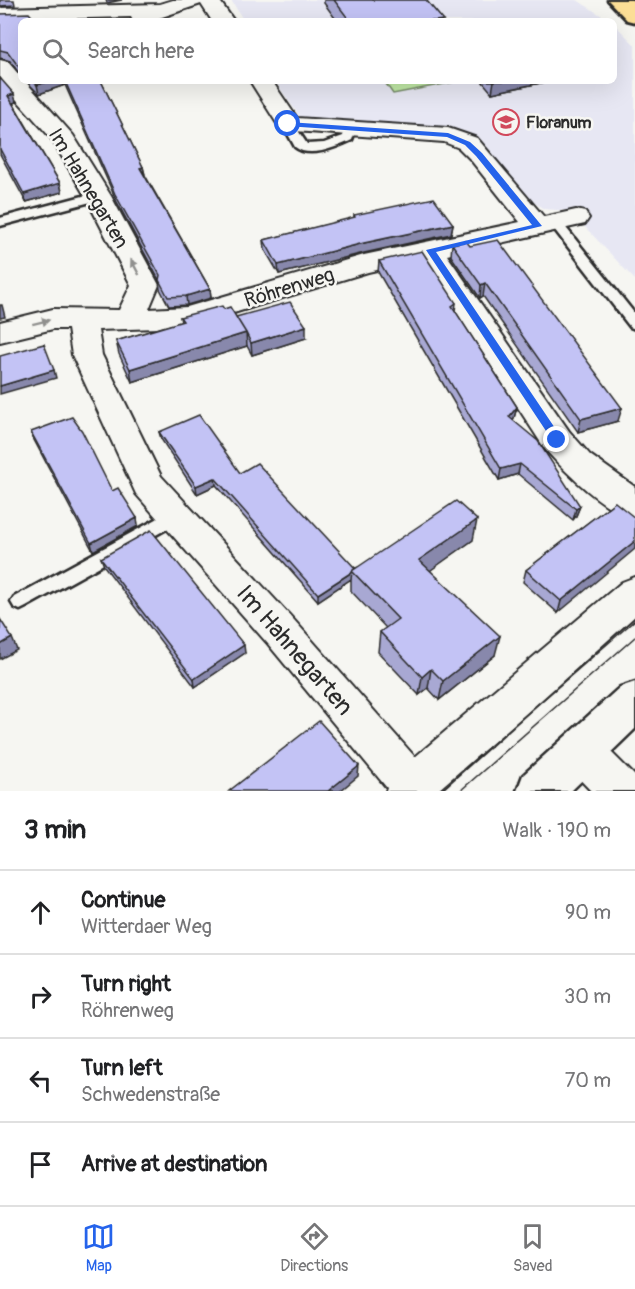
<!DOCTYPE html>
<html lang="en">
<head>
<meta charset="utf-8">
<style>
	:root { --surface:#fff; --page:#f2f2f2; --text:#202124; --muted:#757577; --line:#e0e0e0; --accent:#2563eb }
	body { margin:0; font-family:Pangolin,sans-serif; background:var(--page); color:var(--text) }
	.stop { position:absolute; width:18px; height:18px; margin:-14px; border:4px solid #2563eb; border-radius:50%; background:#fff }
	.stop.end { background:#2563eb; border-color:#fff; box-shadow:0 2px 6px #0008 }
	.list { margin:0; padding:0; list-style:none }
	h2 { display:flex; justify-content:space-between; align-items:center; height:78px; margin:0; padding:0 24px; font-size:26px }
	h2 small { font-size:20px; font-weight:400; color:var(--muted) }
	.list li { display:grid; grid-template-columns:39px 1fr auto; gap:18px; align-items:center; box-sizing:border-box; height:84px; padding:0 24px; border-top:2px solid var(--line) }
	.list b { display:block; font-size:22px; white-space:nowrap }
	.list p { margin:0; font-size:20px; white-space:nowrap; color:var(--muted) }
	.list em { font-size:20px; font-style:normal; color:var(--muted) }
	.icon { flex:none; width:33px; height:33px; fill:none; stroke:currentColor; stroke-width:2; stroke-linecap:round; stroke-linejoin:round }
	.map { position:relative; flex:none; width:635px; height:791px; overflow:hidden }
	.search { position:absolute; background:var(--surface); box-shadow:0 6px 24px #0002; left:18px; right:18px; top:18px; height:66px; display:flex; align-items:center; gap:15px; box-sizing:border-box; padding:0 21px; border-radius:9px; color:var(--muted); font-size:22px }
	.sheet { height:414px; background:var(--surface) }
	nav { display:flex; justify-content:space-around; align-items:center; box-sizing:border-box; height:84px; border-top:2px solid var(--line); background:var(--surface); font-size:16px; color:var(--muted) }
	nav a { display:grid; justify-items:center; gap:3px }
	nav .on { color:var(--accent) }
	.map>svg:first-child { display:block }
</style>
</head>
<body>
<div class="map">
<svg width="635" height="791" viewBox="0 0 635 791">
	<rect width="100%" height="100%" fill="#f6f6f2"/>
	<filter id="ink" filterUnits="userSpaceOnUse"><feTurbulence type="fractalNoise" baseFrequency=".0167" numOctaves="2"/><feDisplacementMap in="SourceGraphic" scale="12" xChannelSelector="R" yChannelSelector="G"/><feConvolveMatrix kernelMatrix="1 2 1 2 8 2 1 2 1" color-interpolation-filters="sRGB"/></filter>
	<g filter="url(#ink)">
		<path fill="#e7e7f3" d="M231,0H577L610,21H244Z
			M614,24L635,45V280L570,211L544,209L530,200L484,145L473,136L453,128L300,117L275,81H614Z"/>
		<path fill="#c0e9a6" stroke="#768a68" stroke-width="1.5" d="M384,81H460L393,94Z"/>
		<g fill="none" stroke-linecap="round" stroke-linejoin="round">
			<defs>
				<path id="lane" d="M289,122L293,123L307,144L324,143L343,136L346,127H354L356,129L352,140C337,147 309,159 295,147L283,125Z
					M98,192L102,193L104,196L102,199L0,226V218Z
					M555,218L559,219L635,314V329L630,327L551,225L549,222L551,219Z
					M175,509L181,511L183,516L181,521L26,607L20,610L14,607L11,602L14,597Z"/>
				<path id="street" d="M173,0H219L234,21H212L201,4L150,21H133L131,17L0,20V8L160,4Z
					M0,60L8,62L21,77V81H25L73,135L111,196L159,285L149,309L187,307L364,255L520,222L470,159L459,148L444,142L281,130L250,81H272L297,118L448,128L477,138L544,217L576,210L585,212L589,218L585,224L447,255L569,431L590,455L635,487V520C603,509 567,474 545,449L422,260L368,272L188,327L98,330L102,355L161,476L294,620L415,757L622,582L635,577V616L439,791H386L387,788L268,644L136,494L72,355L68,329H53L0,342V322L53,309L119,310L131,285L85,196L51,138L0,81Z
					M582,732L597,738L635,776V791H591L567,766L561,752L567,738Z"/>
				<path id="secondary" d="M635,682V729L571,791H517L523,775L620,687Z"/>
				<path id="highway" d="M608,0H632L635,3V22L627,20Z"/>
			</defs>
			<use href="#lane" stroke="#2b2b2b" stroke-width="5"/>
			<use href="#street" stroke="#2b2b2b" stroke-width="4"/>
			<use href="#secondary" stroke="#2b2b2b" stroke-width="5"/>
			<use href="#highway" stroke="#2b2b2b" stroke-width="5"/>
			<use href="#lane" fill="#f6f6f2" fill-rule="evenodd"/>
			<use href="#street" fill="#f6f6f2" fill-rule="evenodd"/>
			<use href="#secondary" fill="#f6f6f2" fill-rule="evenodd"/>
			<use href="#highway" fill="#fcde96" fill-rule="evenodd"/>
			<path stroke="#2b2b2b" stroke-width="1.5" d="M438,791L635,620
				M460,791L635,637"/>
		</g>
		<path fill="#a8a8d3" stroke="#2b2b2b" stroke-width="1.5" d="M0,0H14L15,5L0,6Z
			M324,0H426L443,21H337L324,3Z
			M0,14L21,21V76L10,61L0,58Z
			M0,78L16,102L13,103L60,183L62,192L26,202L0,154Z
			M26,81H101L143,167L145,175L210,289L211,298L187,305L169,306L160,289L159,280L117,202L65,85L39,94Z
			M482,81H550L492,93Z
			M354,215L453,224L451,234L364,253L279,274L265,250L264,240L354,218Z
			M452,244L470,246L618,421L578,432L483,296L480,298L451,256Z
			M379,261L456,303L455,311L517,407L514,418L513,420L580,506L576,516L573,520L518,474L499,480L378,272Z
			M224,309L237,318L306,338L252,355L247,346L132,382L119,354L116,341L181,322L180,317Z
			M31,432L112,491L137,518L138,526L93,551L34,440Z
			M159,432L240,473L355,568L473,540L430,570L495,655L439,700L428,688L419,695L378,652L380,632L386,628L351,591V579L318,601L216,485L197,494L161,439Z
			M615,502L558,613L523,582L526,570Z
			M101,558L245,653L195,687L104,566Z"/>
		<path fill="#8888ac" stroke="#2b2b2b" stroke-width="1.5" d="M106,0H122L107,3Z
			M50,81H64L65,85L39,94L37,85Z
			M494,81H550L492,93Z
			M14,94L16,102L10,104L8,96Z
			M143,167L145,175L140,168Z
			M60,183L62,192L26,202L24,194Z
			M453,224L451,234L364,253L279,274L278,265L364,243Z
			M485,283L483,296L480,298L481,285Z
			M210,289L211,298L187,305L186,296Z
			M0,305H2L5,317L0,318Z
			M306,326V338L252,355L251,343Z
			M246,333L247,346L132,382L130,369Z
			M54,370L56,378L0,394V386Z
			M517,407L514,418L507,428L509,417Z
			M622,408L618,421L578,432L581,419Z
			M520,464L518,474L499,480L501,469Z
			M215,478L216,485L197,494L196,486Z
			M580,506L576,516L573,520L576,509Z
			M137,518L138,526L93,551L91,543Z
			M477,520L473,540L417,580L419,560Z
			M635,541V549L558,613L561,601Z
			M352,572L351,579L318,601V594Z
			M500,636L495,655L439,700L443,681Z
			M12,638L17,650L0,659V645Z
			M244,645L245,653L195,687L194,679Z
			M431,669L428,688L419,695L422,677Z
			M359,766L358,776L340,791H328Z"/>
		<path fill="#c3c3f5" stroke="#2b2b2b" stroke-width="1.5" d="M334,0H426L443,20L435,21H350Z
			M29,13L36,21H21V70L8,52L0,50V14Z
			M0,78L14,94L8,96L60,183L24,194L0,149Z
			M33,81H50L37,85Z
			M65,81H101L143,167L140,168L210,289L186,296L168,297L159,280L160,275L115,194Z
			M434,198L453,224L364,243L278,265L264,240L355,217L354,215Z
			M498,240L622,408L581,419L485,283L481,285L452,244L466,241L470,246Z
			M422,251L456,303L452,306L517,407L509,417L538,441L580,506L576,509L520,464L501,469L379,261Z
			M290,302L306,326L251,343L246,333L130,369L116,341L183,321L180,317L222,306L224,309L230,307L246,333L236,317Z
			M44,344L54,370L0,386V356Z
			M199,415L240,473L257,463L355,568L352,571V572L318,594L215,478L196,486L159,432Z
			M72,417L82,431L112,491L118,488L137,518L91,543L31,432Z
			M456,501L477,520L419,560L500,636L443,681L431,669L422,677L380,632L398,619L352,571Z
			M615,502L635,518V541L561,601L526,570Z
			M151,530L244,645L194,679L101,558Z
			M0,619L12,638L0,645Z
			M319,721L359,766L328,791H229Z"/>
		<defs><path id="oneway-solid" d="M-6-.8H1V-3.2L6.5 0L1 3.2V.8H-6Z" transform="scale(1.5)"/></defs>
		<g fill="#90908e">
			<use href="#oneway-solid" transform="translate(135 267) rotate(-118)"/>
			<use href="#oneway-solid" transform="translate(41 322) rotate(-14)"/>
		</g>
	</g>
	<path fill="#2563eb" d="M288,122L448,133L470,142L482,153L542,226L436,252L561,437V443H554L426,250L532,225L476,156L465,145L447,137L286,126Z"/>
	<defs>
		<symbol id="school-ring" viewBox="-11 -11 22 22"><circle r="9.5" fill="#f6f6f2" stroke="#d1495b" stroke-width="1.5"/><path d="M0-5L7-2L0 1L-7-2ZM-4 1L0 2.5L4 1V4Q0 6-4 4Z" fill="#d1495b"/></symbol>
	</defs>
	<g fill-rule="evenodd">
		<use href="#school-ring" x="491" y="107" width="30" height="30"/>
	</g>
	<g text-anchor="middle" stroke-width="5" stroke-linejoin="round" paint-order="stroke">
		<g font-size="16" font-weight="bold" fill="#2b2b2b" stroke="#f6f6f2" text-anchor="start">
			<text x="526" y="128">Floranum</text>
		</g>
		<g font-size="20" fill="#2b2b2b" stroke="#f6f6f2">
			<text transform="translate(89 188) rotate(59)" y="7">Im Hahnegarten</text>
			<text transform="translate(289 287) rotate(-17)" y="7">Röhrenweg</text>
		</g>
		<g font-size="24" fill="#2b2b2b" stroke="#f6f6f2">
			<text transform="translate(295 650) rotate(49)" y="8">Im Hahnegarten</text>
		</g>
	</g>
</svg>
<div class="stop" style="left:288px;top:124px"></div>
<div class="stop end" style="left:557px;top:440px"></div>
<div class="search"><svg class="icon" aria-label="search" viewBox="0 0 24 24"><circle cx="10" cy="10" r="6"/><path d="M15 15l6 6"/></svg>Search here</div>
</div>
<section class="sheet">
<h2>3 min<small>Walk · 190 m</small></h2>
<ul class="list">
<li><svg class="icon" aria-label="ahead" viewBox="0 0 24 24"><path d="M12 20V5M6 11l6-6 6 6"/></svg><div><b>Continue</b><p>Witterdaer Weg</p></div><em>90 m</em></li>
<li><svg class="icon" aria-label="right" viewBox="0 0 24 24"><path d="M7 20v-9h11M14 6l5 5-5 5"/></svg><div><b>Turn right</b><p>Röhrenweg</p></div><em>30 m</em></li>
<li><svg class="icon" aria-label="left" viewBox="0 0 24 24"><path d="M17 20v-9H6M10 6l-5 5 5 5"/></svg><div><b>Turn left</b><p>Schwedenstraße</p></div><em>70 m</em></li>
<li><svg class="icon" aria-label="arrive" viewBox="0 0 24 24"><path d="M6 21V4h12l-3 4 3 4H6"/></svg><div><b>Arrive at destination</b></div></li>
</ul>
</section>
<nav>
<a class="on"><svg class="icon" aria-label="map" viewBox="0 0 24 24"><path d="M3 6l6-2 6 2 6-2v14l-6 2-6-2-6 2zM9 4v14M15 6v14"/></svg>Map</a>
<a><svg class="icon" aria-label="directions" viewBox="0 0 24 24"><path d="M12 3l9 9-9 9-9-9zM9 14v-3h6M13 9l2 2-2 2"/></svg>Directions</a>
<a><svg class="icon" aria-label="saved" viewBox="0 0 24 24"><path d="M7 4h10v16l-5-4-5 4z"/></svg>Saved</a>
</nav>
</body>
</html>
